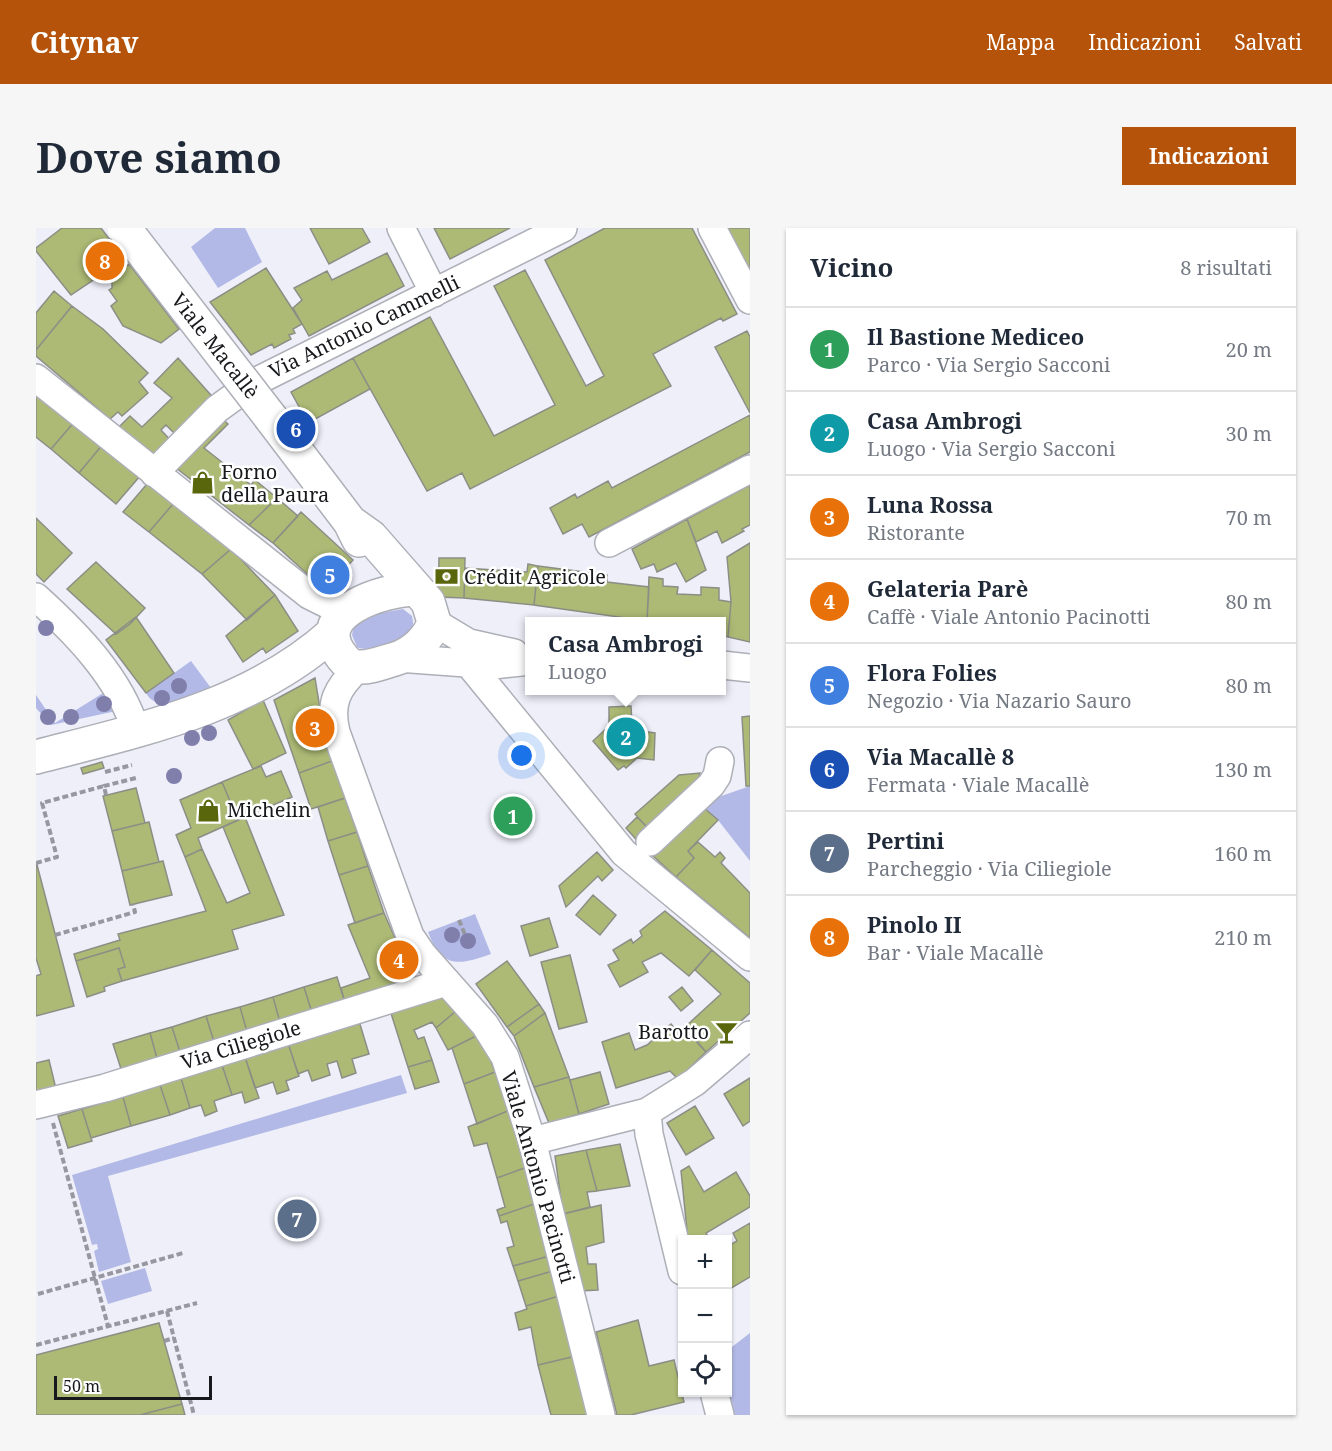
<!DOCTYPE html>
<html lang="it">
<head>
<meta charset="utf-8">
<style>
	:root { --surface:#fff; --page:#f6f6f7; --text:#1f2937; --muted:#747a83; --line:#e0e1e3; --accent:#b45309 }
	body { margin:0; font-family:"Noto Serif",serif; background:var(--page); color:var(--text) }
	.controls { position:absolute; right:18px; bottom:18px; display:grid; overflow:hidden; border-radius:0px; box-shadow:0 2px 4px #0004 }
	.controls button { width:54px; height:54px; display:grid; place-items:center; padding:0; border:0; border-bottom:2px solid var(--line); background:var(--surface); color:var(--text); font:30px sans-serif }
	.scale { position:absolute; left:18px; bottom:15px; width:158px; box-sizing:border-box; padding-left:6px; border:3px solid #18191c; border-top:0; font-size:16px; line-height:21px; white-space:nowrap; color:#18191c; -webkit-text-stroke:4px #fff; paint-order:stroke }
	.you { position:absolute; left:486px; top:528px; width:21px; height:21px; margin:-15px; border:4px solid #fff; border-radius:50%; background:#1a73e8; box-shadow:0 0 0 9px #1a73e833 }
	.badge { display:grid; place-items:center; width:39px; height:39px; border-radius:50%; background:var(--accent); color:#fff; font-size:20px; font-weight:700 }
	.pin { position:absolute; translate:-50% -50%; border:3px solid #fff; box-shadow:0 2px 6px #0006 }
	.popup { position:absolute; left:489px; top:389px; width:201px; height:78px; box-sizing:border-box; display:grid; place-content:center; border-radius:0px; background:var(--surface); filter:drop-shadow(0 2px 4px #0005); font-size:20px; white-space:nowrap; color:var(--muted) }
	.popup b { font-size:22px; color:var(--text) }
	.popup::after { content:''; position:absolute; left:50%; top:100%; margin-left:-12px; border:12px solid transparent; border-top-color:var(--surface) }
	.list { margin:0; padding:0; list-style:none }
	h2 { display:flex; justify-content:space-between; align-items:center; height:78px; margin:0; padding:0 24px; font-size:26px }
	h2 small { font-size:20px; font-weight:400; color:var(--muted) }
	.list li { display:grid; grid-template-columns:39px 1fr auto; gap:18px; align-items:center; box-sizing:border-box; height:84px; padding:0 24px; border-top:2px solid var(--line) }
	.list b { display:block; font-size:22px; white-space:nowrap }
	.list p { margin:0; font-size:20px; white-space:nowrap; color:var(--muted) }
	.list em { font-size:20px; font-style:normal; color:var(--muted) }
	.icon { flex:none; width:33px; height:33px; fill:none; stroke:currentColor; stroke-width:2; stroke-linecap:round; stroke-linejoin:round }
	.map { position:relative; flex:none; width:714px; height:1187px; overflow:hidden; border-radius:0px }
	header { display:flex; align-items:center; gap:36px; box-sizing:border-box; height:84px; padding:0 30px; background:var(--accent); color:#fff }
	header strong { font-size:28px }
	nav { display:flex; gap:33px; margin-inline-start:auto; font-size:21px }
	.intro { display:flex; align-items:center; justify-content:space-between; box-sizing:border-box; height:144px; padding:0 36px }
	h1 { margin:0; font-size:42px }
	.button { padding:15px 27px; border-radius:0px; background:var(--accent); color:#fff; font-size:21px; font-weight:700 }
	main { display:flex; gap:36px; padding:0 36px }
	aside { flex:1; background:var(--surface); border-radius:0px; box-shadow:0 2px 4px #0004 }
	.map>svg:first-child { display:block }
</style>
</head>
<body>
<header>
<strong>Citynav</strong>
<nav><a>Mappa</a><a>Indicazioni</a><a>Salvati</a></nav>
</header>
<div class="intro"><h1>Dove siamo</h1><a class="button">Indicazioni</a></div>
<main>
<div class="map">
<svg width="714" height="1187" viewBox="0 0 714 1187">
	<rect width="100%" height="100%" fill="#eeeff9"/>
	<path fill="#b2b9e6" d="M179,0H209L226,34L182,60L155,19Z
		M367,381L376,388C377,393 378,397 375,402C367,413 332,426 321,419L316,407L318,398L344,385Z
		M155,433L175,460C156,467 123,488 110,465Z
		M72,462L85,482L15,497L0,480V467L19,495Z
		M714,558V633L682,592L667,579L677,571Z
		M439,686L455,726C421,738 406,740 392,704Z
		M365,847L371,865L72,948L95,1034L63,1044L58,1023L62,1021L61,1016L56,1017L36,947Z
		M109,1040L116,1063L72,1076L65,1053Z
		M714,1105V1187H699L692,1159V1122Z"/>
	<path fill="#acba75" stroke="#8c8e86" stroke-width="1.5" d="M26,0H65L90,33L70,51L68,45L35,67L0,23V20Z
		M274,0H326L334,14L293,36Z
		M398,0H474L414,31Z
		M569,0H656L701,86L687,93L685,90L617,126L635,158L434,261L426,245L391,263L317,130L394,89L458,208L519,177L458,58L489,42L550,158L568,148L509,32Z
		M690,0H714V46Z
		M351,25L368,58L273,108L257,80L266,72L258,60L291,43L296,52Z
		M93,36L143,101L125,115L87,98L75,78L81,73L73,62L76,60V50Z
		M230,40L266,96L257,101L259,105L253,107L255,111L238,120L236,116L215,127L174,74Z
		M18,63L36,78L0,122V85Z
		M36,78L67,101L112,145L103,154L112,165L86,188L82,184L74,191L0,128V122Z
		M711,103L714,109V185L679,119Z
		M142,130L181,174L141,208L130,197L125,202L138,216L122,233L83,199L94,188L106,199L136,170L118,155Z
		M317,130L334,161L272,195L255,164Z
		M3,164L39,193L15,221L0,209V168Z
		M181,186L192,196L168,220L215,257L219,252L241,270L213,297L135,236Z
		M714,187V224L553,309L546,296L527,306L514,280L539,266L541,270L572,253L576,260Z
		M39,193L67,216L43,245L15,221Z
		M67,216L104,248L80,276L43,245Z
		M111,256L137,276L113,304L87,284Z
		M714,257V297L706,301L708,303L686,315L681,303L660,314L651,291Z
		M241,270L262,288L237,315L213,297Z
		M137,276L195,321L166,346L113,304Z
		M265,284L317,332L289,362L237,315Z
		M0,290L36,325L8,354L0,346Z
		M651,291L670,342L650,354L640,335L621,344L618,336L605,341L596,321Z
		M714,315V414L692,409L695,374L691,329Z
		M195,321L239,367L211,392L166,346Z
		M403,330H429L428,370L402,369Z
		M60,334L109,380L94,396L80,406L31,361Z
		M492,336L502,338L498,377L428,370L429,340L491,344Z
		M502,338L571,347V354L613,359L611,393L498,377Z
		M613,349L627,351V358L642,359L641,366L665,367V359L683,360V372L695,374L692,409L686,407V394L611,393Z
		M239,367L262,403L230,425L227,420L207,434L190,408Z
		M100,389L138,445L110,465L70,412Z
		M279,450L289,511L296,533L263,545L238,472Z
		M227,472L250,525L217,541L192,492Z
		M595,478L596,497L605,503L619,505L618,532L601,530L590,540L588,538L582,542L557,513L573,498V479Z
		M714,488V558H710L706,489Z
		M296,533L309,570L275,581L263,545Z
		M66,534L68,540L47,546L45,540Z
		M225,538L230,549L245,543L256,569L202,592L186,554Z
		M664,545L662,555L614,603L599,586L643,547Z
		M186,554L202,592L162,610L166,621L149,629L140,607L155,600L144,572Z
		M100,560L109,595L76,603L67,568Z
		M309,570L321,604L292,613L282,579Z
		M667,579L682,592L652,623L658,630L640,649L616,627Z
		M209,589L248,687L196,702L202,721L86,753L82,741L89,739L83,720L40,733L38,726L84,712L82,706L170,683L149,629L166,621L191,675L214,665L187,599Z
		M601,589L617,605L605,617L590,600Z
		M113,594L123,634L86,643L76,603Z
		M321,604L332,638L303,647L292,613Z
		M662,614L679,629L684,624L689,630L685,635L714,665V710L640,649L658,630L652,623Z
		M561,624L577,642L566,653L562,648L530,679L523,658Z
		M0,633L38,778L0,788V748L5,746L0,730Z
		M127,633L136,667L94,677L86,643Z
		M332,638L348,685L319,695L303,647Z
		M557,667L580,687L564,707L540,687Z
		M629,683L676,722L653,748L625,725L606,734L612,744L584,759L572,737L583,732L577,722L595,711L597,715L606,708L604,703Z
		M348,685L379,756L310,778L305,760L334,750L312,697Z
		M513,690L522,719L494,728L485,698Z
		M83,720L89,739L82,741L86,753L68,759L69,763L51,769L40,733Z
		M676,722L714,755V785L670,824L649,799L685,766L659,742Z
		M534,727L551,794L523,801L505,734Z
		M471,733L503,776L471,799L440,756Z
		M301,749L310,778L277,788L268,759Z
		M268,759L277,788L245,798L237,769Z
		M646,759L657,773L645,783L633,769Z
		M404,761L420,783L400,800L396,794L378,802L382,811L388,809L396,832L372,839L353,779Z
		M237,769L245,798L212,807L204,779Z
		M503,776L509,785L478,808L471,799Z
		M204,779L212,807L179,817L170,788Z
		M420,783L440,808L412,822L400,800Z
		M509,785L533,849L498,859L478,808Z
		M170,788L179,817L145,827L136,799Z
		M323,793L333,826L316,831L320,845L306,850L301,833L291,836L294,847L276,853L272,842L262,846L252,815Z
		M635,796L646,809L652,805L670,824L642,851L634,843L580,860L566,814L593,805L599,822L611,817Z
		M136,799L145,827L122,834L114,805Z
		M114,805L122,834L86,844L77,816Z
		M440,808L451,822L459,844L428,856L416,820Z
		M252,815L263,848L250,853L253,862L241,866L237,854L219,860L209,829Z
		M209,829L223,870L209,875L206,864L196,867L186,837Z
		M13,832L20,861L0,866V835Z
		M396,832L403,854L379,861L372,839Z
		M186,837L196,867L178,873L181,883L169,888L165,877L154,880L145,850Z
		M459,844L474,882L441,896L428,856Z
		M564,844L573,876L543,886L534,852Z
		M533,849L543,886L513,895L498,859Z
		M145,850L154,880L134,887L124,857Z
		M714,850V893L707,898L688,866Z
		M124,857L134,887L95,898L87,869Z
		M87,869L95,898L55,910L46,881Z
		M659,878L678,910L650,927L631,895Z
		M46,881L56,913L32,920L22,888Z
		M474,882L491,939L461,950L451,915L438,918L432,899Z
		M584,916L594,958L561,963L550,922Z
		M550,922L561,963L551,964L554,979L527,986L519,928Z
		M653,938L668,964L700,944L714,968V979L670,1005L674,1012H652L645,943Z
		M491,939L501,975L463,988L461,982L469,979L461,950Z
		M501,975L517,1027L477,1038L471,1020L478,1018L471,993L465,995L463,988Z
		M565,977L568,1014L550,1019L552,1036H560L562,1062L543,1063L527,986Z
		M714,995V1049L692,1062V1018L701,1013L697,1005Z
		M517,1027L520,1042L482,1053L477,1038Z
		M520,1042L526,1067L490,1078L482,1053Z
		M526,1067L540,1128L502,1137L495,1099L483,1102L479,1085L491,1081L490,1078Z
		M602,1092L613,1138L638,1132L648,1174L595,1187H581L560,1104Z
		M123,1095L146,1176L104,1187H0V1127Z
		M540,1128L555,1187H515L502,1137Z
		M146,1176L149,1187H104Z"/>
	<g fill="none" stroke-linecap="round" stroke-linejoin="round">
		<defs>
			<path id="minor" d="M365,0L398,65
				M676,0L714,72
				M0,150L273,367L289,375L315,381
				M118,245L181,181L217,155L527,0
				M573,315L714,241
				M0,369C41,406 84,450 100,503
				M398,394L433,415L478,425
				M362,430L457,437L494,433
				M433,436L588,625L714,729
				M686,437L714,440
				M322,440C301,460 293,475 300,504L374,708L387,727L449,797L469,829L496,913L565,1187
				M614,614L675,557L681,548L684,533
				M0,877L69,860L410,754
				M611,884L613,906L646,1043
				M496,913L611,884L659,854L714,807
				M678,1164L684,1187"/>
			<path id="major" d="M235,190L314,294L323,312
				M314,294L335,309L392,374L398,394C393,411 376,426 359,431C348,434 334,440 322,439C314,439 308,432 304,426C274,384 348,362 378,361
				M0,529C104,502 215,479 297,405"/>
		</defs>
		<use href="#minor" stroke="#adafb7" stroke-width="30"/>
		<use href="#major" stroke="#adafb7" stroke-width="36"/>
		<path stroke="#97989f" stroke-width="4" stroke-dasharray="6 3" stroke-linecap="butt" d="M69,544L96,537
			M70,567L68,558L100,550
			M0,635L21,629L6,575L68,558
			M423,692L429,707L425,714
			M19,707L99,684L97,676
			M17,895L72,1098
			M2,1066L147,1025
			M131,1083L158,1187
			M128,1113L138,1110
			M0,1117L161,1075"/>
		<use href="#minor" stroke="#fff" stroke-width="27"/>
		<use href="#major" stroke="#fff" stroke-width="33"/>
		<defs>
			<path id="major-bridge" d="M88,0L235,190"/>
		</defs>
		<use href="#major-bridge" stroke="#adafb7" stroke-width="36" stroke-linecap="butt"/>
		<use href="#major-bridge" stroke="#fff" stroke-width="33"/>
	</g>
	<g fill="#807fac">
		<circle cx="10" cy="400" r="8"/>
		<circle cx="143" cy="458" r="8"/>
		<circle cx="126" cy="470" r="8"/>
		<circle cx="68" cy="476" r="8"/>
		<circle cx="12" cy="489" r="8"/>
		<circle cx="35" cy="489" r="8"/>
		<circle cx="173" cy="505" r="8"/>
		<circle cx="156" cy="510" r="8"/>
		<circle cx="138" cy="548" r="8"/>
		<circle cx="416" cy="707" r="8"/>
		<circle cx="432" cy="713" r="8"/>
	</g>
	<defs>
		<symbol id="shop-bare" viewBox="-9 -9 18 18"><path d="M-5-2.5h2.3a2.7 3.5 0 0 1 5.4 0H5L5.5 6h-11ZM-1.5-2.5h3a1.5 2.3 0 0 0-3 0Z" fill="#59660c" stroke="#fff" stroke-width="2.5" paint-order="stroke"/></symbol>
		<symbol id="bank-bare" viewBox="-9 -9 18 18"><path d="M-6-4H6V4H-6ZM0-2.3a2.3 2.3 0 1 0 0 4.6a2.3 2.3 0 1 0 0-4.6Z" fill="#59660c" stroke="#fff" stroke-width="2.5" paint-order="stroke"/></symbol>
		<symbol id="bar-bare" viewBox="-9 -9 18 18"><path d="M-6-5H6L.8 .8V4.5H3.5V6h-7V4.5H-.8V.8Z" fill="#59660c" stroke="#fff" stroke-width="2.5" paint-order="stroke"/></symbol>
	</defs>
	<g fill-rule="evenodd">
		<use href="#shop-bare" x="150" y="238" width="33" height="33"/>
		<use href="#bank-bare" x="394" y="332" width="33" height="33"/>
		<use href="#shop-bare" x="156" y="566" width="33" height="33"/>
		<use href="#bar-bare" x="674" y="788" width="33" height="33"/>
	</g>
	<g text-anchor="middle" stroke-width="5" stroke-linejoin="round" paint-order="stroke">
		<g font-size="20" fill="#18191c" stroke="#fff">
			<text transform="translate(328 99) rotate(-26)" y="7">Via Antonio Cammelli</text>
			<text transform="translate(179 118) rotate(52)" y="7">Viale Macallè</text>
			<text transform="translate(205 817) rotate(-17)" y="7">Via Ciliegiole</text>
			<text transform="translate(502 949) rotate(74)" y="7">Viale Antonio Pacinotti</text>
		</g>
		<g font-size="20" fill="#18191c" stroke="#fff" text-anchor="start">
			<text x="185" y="251">Forno<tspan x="185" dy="23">della Paura</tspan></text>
			<text x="428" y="356">Crédit Agricole</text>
			<text x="191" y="589">Michelin</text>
			<text x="673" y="811" text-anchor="end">Barotto</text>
		</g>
	</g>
</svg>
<div class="controls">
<button>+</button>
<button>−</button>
<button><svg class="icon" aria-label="locate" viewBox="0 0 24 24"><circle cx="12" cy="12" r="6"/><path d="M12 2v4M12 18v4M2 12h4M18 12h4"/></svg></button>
</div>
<div class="scale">50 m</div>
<div class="you"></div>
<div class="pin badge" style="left:477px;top:588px;background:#2e9e5b">1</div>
<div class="pin badge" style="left:590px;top:509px;background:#0f9aa8">2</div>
<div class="popup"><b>Casa Ambrogi</b>Luogo</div>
<div class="pin badge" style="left:279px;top:500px;background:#e8710a">3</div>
<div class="pin badge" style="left:363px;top:732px;background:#e8710a">4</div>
<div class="pin badge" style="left:294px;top:347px;background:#3f7fe0">5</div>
<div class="pin badge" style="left:260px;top:201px;background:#1a4fb4">6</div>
<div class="pin badge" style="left:261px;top:991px;background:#5c6f8a">7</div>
<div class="pin badge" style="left:69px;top:33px;background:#e8710a">8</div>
</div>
<aside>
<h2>Vicino<small>8 risultati</small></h2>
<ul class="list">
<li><span class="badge" style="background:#2e9e5b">1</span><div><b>Il Bastione Mediceo</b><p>Parco · Via Sergio Sacconi</p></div><em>20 m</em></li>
<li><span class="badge" style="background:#0f9aa8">2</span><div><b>Casa Ambrogi</b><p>Luogo · Via Sergio Sacconi</p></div><em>30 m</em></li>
<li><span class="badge" style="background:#e8710a">3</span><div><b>Luna Rossa</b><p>Ristorante</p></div><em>70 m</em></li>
<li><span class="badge" style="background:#e8710a">4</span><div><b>Gelateria Parè</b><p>Caffè · Viale Antonio Pacinotti</p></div><em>80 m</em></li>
<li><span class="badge" style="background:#3f7fe0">5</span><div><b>Flora Folies</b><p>Negozio · Via Nazario Sauro</p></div><em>80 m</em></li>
<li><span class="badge" style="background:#1a4fb4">6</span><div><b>Via Macallè 8</b><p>Fermata · Viale Macallè</p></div><em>130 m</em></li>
<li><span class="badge" style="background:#5c6f8a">7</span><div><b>Pertini</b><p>Parcheggio · Via Ciliegiole</p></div><em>160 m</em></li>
<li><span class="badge" style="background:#e8710a">8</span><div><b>Pinolo II</b><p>Bar · Viale Macallè</p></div><em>210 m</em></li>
</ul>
</aside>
</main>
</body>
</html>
